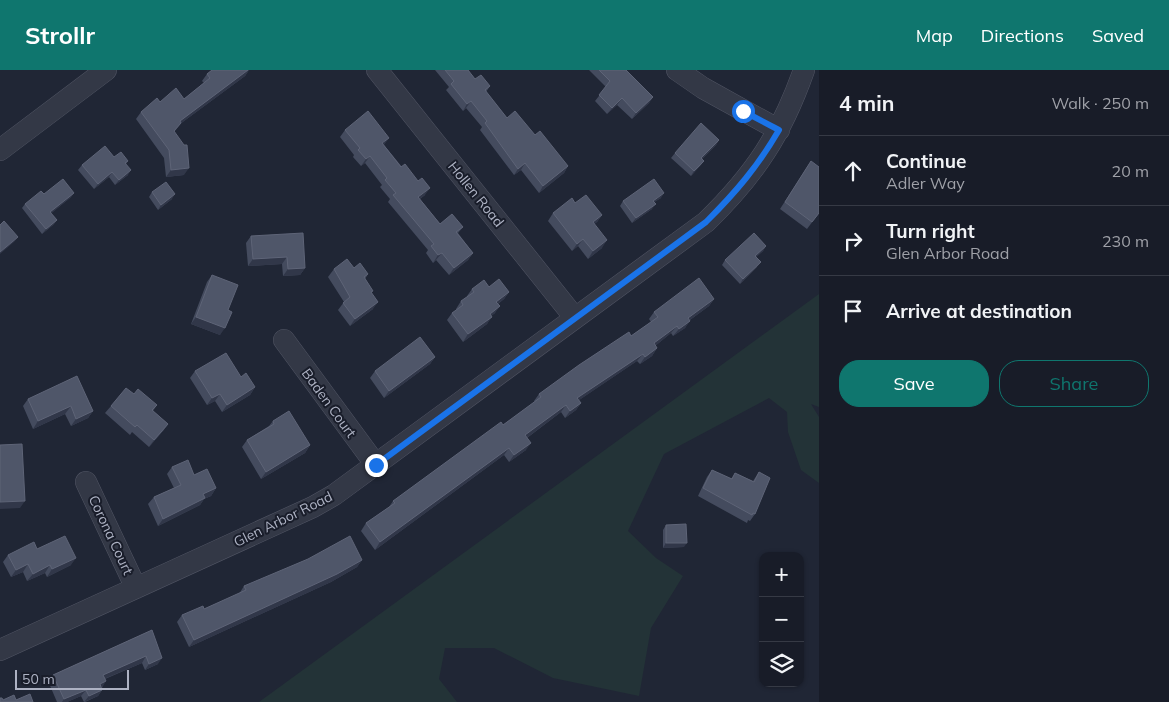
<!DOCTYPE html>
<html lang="en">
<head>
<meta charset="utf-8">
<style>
	:root { --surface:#181c28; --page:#252934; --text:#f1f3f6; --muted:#9fa1a8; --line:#363a45; --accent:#0f766e }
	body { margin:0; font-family:Mulish,sans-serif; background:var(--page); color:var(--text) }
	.controls { position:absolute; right:15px; bottom:15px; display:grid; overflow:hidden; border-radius:10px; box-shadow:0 1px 4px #0004 }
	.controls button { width:45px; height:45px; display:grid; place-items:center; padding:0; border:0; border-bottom:1px solid var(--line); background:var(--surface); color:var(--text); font:25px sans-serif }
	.scale { position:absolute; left:15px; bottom:12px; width:114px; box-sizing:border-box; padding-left:5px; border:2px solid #adb2c3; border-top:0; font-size:14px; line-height:18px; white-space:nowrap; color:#adb2c3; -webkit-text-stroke:4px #191d2a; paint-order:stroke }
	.stop { position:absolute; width:15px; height:15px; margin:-11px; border:4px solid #1a73e8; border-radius:50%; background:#fff }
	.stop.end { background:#1a73e8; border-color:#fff; box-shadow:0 1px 5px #0008 }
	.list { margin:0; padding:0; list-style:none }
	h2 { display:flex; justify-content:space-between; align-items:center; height:65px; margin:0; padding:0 20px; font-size:21px }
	h2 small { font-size:16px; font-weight:400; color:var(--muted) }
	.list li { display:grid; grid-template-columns:32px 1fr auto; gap:15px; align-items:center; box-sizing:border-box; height:70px; padding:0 20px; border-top:1px solid var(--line) }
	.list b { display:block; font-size:19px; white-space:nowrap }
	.list p { margin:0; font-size:16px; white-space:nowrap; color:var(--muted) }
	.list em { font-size:16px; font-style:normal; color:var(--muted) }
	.actions { display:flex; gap:10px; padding:15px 20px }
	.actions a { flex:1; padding:11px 0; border:1px solid var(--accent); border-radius:20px; text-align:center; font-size:18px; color:var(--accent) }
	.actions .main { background:var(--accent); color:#fff }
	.icon { flex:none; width:28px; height:28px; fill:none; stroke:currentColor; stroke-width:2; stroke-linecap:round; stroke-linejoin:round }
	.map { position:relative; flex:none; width:819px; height:632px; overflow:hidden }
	header { display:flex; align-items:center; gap:30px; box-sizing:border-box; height:70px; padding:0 25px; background:var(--accent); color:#fff }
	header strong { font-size:24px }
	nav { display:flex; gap:28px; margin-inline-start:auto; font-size:18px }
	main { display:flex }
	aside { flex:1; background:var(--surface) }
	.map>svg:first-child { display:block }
</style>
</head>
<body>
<header>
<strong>Strollr</strong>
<nav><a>Map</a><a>Directions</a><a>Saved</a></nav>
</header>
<main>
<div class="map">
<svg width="819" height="632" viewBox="0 0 819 632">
	<rect width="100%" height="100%" fill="#202635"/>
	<path fill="#233337" d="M819,224V337L811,334L819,347V413L801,400L788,362L787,342L769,328L664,384L628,461L656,488L683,506L651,558L639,626L553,608L494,578H445L439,609L457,632H259Z"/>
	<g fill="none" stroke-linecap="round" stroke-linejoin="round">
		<defs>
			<path id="minor" d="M377,0L575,248
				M677,0L703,18L779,60
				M0,80L106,0
				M284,270L376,395
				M86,412L136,518
				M0,580L313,437L334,425L706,152C755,104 781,65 804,0"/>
		</defs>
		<use href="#minor" stroke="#515564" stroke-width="22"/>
		<use href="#minor" stroke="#333846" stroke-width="21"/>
	</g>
	<path fill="#444b5e" d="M212,0H249L245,6L180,54L174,62L184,105L166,107L164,88L136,49L141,42L160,32L184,29L204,13L202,11L207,4Z
		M435,0H468L475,9L490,16L486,22L507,48L535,65L568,96L564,103L539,123L521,100L514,105L480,60L482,57L466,38L463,41L446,20L449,17Z
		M589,0H626L653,27L649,33L632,49L617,35L607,44L595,31L606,17Z
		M345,60L384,75L425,125L420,129L440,154L463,157L458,163L473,183L468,190L449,205L436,190L433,193L426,183L428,180L388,132L390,129L380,117L382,115L365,93L361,96L353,87L354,85L340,67Z
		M719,70L716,75L702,89L704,91L700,96L691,106L671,88L675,83Z
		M114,87L128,91L126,94L128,105L115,115L109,107L94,119L78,100L82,95Z
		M811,91L819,143L807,159L780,139Z
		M152,122L172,129L158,140L149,127Z
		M74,123L70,128L51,143L57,150L53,155L42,164L22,138L25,134Z
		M661,128L654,132L652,139L632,153L620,136L623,131Z
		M575,133L602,145L597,152L594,154L602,178L588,189L578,176L572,181L548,151L553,143Z
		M251,166L305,198L300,205L283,206L282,194L248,196L246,173Z
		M766,176L763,181L756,187L757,197L740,214L722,195L725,190Z
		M354,198L368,204L365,209L372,223L373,239L350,256L338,240L344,232L328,207L334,199Z
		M212,205L228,240L220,265L191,254L207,212Z
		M489,217L509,222L504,229L498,234L495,243L491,246L487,254L463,272L447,250L452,243L457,240L456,239L461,231L467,227V226L472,219Z
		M714,229L709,236L690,250L685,258L673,266L671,263L655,276L657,278L652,286L640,294L637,291L579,330L581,333L576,340L565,348L561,342L527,368L526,380L509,392L504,385L375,480L361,461L366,453L389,437L393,431L503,355L535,332L534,331L539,324L631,266L651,252L649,249L654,242Z
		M435,287L430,294L384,328L370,308L375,301Z
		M195,301L241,307L255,317L250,325L222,342L215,331L207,335L190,308Z
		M134,324L157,335L153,341L168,354L163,361L149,377L132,362L130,365L105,343L111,336Z
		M28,329L93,341L88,348L71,356L65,344L33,359L23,336Z
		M273,351L310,375L305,383L261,409L242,377L247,370L269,356Z
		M172,397L194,405L216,418L211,426L204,429L200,435L158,456L148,434L154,427L174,418L167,404Z
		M712,400L731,409L735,403L753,411L759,402L755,444L750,451L748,450L747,453L698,426L707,407Z
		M666,455L684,477L663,478V460Z
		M37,479L71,495L47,507L45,503L27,511L23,502L11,507L3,492L8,485Z
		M362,490L357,497L331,512L189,577L177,552L182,545L204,539L239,524L244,516Z
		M152,560L158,594L145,600L142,593L105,609L102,618V620L98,626L85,632H84L81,626L67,632H57L48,611L53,605Z"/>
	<path fill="#313749" d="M248,0H249L245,6L180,54L176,60L169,68L180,51Z
		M653,27L649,33L632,49L636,43Z
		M622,28L617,35L607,44L612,38Z
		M471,31L466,38L463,41L467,34Z
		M389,68L384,75L377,81L382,73Z
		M719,70L716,75L698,93L701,88Z
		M370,86L365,93L361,96L366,89Z
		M704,91L700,96L691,106L694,101Z
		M525,93L521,100L514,105L518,99Z
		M568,96L564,103L539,123L543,116Z
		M189,98L184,105L166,107L171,100Z
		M131,100L128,105L115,115L119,110Z
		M112,102L109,107L94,119L98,114Z
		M430,118L425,125L413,134L418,127Z
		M74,123L70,128L47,147L50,142Z
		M664,123L661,128L650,135L653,131Z
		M175,124L172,129L158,140L161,135Z
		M656,134L652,139L632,153L636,148Z
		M602,145L597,152L588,159L593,152Z
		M57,150L53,155L42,164L46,159Z
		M18,167L14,172L0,184V182Z
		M583,169L578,176L572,181L577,174Z
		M607,170L602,178L588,189L593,181Z
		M766,176L763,181L752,191L755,186Z
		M442,183L436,190L433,193L438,185Z
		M473,183L468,190L449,205L454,198Z
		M287,187L282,194L248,196L253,189Z
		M761,192L757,197L740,214L743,209Z
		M305,198L300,205L283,206L288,199Z
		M509,222L504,229L491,239L496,232Z
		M714,229L709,236L683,255L688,248Z
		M378,232L373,239L350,256L355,249Z
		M500,236L495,243L485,251L490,244Z
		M196,247L225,258L220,265L191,254Z
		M492,247L487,254L463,272L468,264Z
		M690,251L685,258L673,266L679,259Z
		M677,256L671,263L649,281L654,273Z
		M657,278L652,286L640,294L645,287Z
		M643,284L637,291L572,335L577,328Z
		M435,287L430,294L384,328L389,321Z
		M255,317L250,325L222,342L227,335Z
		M220,324L215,331L207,335L212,328Z
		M581,333L576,340L565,348L570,341Z
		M566,335L561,342L520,373L525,365Z
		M71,336L65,344L33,359L38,351Z
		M93,341L88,348L71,356L76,349Z
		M168,354L163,361L149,377L154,370Z
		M531,373L526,380L509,392L514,385Z
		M310,375L305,383L261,409L266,402Z
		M509,378L504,385L375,480L380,472Z
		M216,418L211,426L204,429L200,435L158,456L163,449L203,424Z
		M25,431L20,438L0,439V432Z
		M666,473H687L684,477L663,478Z
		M76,488L71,495L47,507L52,499Z
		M362,490L357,497L331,512L189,577L194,570Z
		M28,494L23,502L11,507L16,500Z
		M50,495L45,503L27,511L33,504Z
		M146,586L142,593L99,611L103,605Z
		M162,588L158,594L145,600L149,594Z
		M106,611L102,618L96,620L100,614Z
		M86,620L81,626L67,632H62L64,629Z
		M102,620L98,626L84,632L89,626Z"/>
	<path fill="#4f5669" stroke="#5e6477" d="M212,0H248L180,51L181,53L174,61L184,75H187L189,98L171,100L169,80L141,42L157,28L160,32L176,18L184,29L210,8L207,4Z
		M445,0H468L475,9L481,5L490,16L485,20L507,48L515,41L535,65L540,61L568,96L543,116L525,93L518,99L485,53L487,51L471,31L467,34L451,14L454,11Z
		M599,0H626L653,27L636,43L622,28L612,38L599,25L610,11Z
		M368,41L389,68L382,73L401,97L405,94L418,111L422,108L430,118L418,127L440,154L452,144L463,157L456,162L473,183L454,198L442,183L438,185L431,176L434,174L393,125L396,123L385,110L387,108L370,86L366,89L358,80L360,78L345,60Z
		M701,53L719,70L701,88L704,91L694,101L675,83Z
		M105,76L114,87L121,82L128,91L125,93L131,100L119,110L112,102L98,114L82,95Z
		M811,91L819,97V143L812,152L785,132Z
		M63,109L74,123L50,142L57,150L46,159L25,134L41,121L44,124Z
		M654,109L664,123L653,131L656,134L636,148L623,131Z
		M166,112L175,124L161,135L152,122Z
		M586,125L602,145L593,152L607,170L593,181L583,169L577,174L553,143L572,128L575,133Z
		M4,151L18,167L0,182V155Z
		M303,163L305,198L288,199L287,187L253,189L251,166Z
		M754,163L766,176L755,186L761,192L743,209L725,190Z
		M347,189L354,198L360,193L368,204L364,207L373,221L371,222L378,232L355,249L343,233L350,227L334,199Z
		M212,205L238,215L228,240L232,242L225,258L196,247Z
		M699,208L714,229L688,248L690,251L679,259L677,256L654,273L657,278L645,287L643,284L577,328L581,333L570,341L566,335L525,365L531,373L514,385L509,378L380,472L366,453L395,433L393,431L501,352L503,355L541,327L539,324L579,295L629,262L631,266L658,247L654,242Z
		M499,209L509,222L496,232L500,236L490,244L492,247L468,264L452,243L463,235L461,231L474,222L472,219L484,210L489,217Z
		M420,267L435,287L389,321L375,301Z
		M226,283L241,307L246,303L255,317L227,335L220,324L212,328L195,301Z
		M77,306L93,341L76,349L71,336L38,351L28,329Z
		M126,318L134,324L138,319L157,335L152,340L168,354L154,370L137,355L135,357L111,336Z
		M289,341L310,375L266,402L247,370L274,354L273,351Z
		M22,374L25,431L0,432V375Z
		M188,390L194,405L207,399L216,418L203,424L205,428L163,449L154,427L181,415L172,397Z
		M712,400L732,409L735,403L754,412L759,402L770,408L755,444L753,443L752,445L703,418Z
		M686,454L687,473H666V455Z
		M65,466L76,488L52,499L50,495L33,504L28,494L16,500L8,485L34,472L37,479Z
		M350,466L362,490L337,504L194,570L182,545L203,536L204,539L246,520L244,516L308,489Z
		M152,560L162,588L149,594L146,586L103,605L106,611L100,614L102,620L89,626L86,620L64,629L53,605Z
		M30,624L33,632H0V628H2L3,630L14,625L16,630Z"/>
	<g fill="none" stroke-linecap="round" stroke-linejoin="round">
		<path stroke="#1a73e8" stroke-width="6" d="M376,395L706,152C736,122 758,96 779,60L743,41"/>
	</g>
	<g text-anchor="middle" stroke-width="4" stroke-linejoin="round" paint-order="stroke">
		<g font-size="14" fill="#adb2c3" stroke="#191d2a">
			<text transform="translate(476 124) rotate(51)" y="5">Hollen Road</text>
			<text transform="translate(329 333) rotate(54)" y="5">Baden Court</text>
			<text transform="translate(283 449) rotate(-26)" y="5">Glen Arbor Road</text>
			<text transform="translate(111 465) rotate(65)" y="5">Corona Court</text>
		</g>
	</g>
</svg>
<div class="controls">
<button>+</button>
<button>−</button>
<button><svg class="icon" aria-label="layers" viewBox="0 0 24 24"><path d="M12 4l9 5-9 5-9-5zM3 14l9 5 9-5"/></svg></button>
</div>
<div class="scale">50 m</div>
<div class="stop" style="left:743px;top:41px"></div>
<div class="stop end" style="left:376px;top:395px"></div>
</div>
<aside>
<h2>4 min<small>Walk · 250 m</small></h2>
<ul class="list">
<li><svg class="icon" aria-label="ahead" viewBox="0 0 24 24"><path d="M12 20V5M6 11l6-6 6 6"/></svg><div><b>Continue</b><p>Adler Way</p></div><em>20 m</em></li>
<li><svg class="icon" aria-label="right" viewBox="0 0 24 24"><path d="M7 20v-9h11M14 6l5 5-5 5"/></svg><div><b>Turn right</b><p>Glen Arbor Road</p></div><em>230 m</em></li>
<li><svg class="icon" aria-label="arrive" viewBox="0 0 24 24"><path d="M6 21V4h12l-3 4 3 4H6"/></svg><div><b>Arrive at destination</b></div></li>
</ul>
<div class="actions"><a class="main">Save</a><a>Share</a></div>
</aside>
</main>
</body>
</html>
